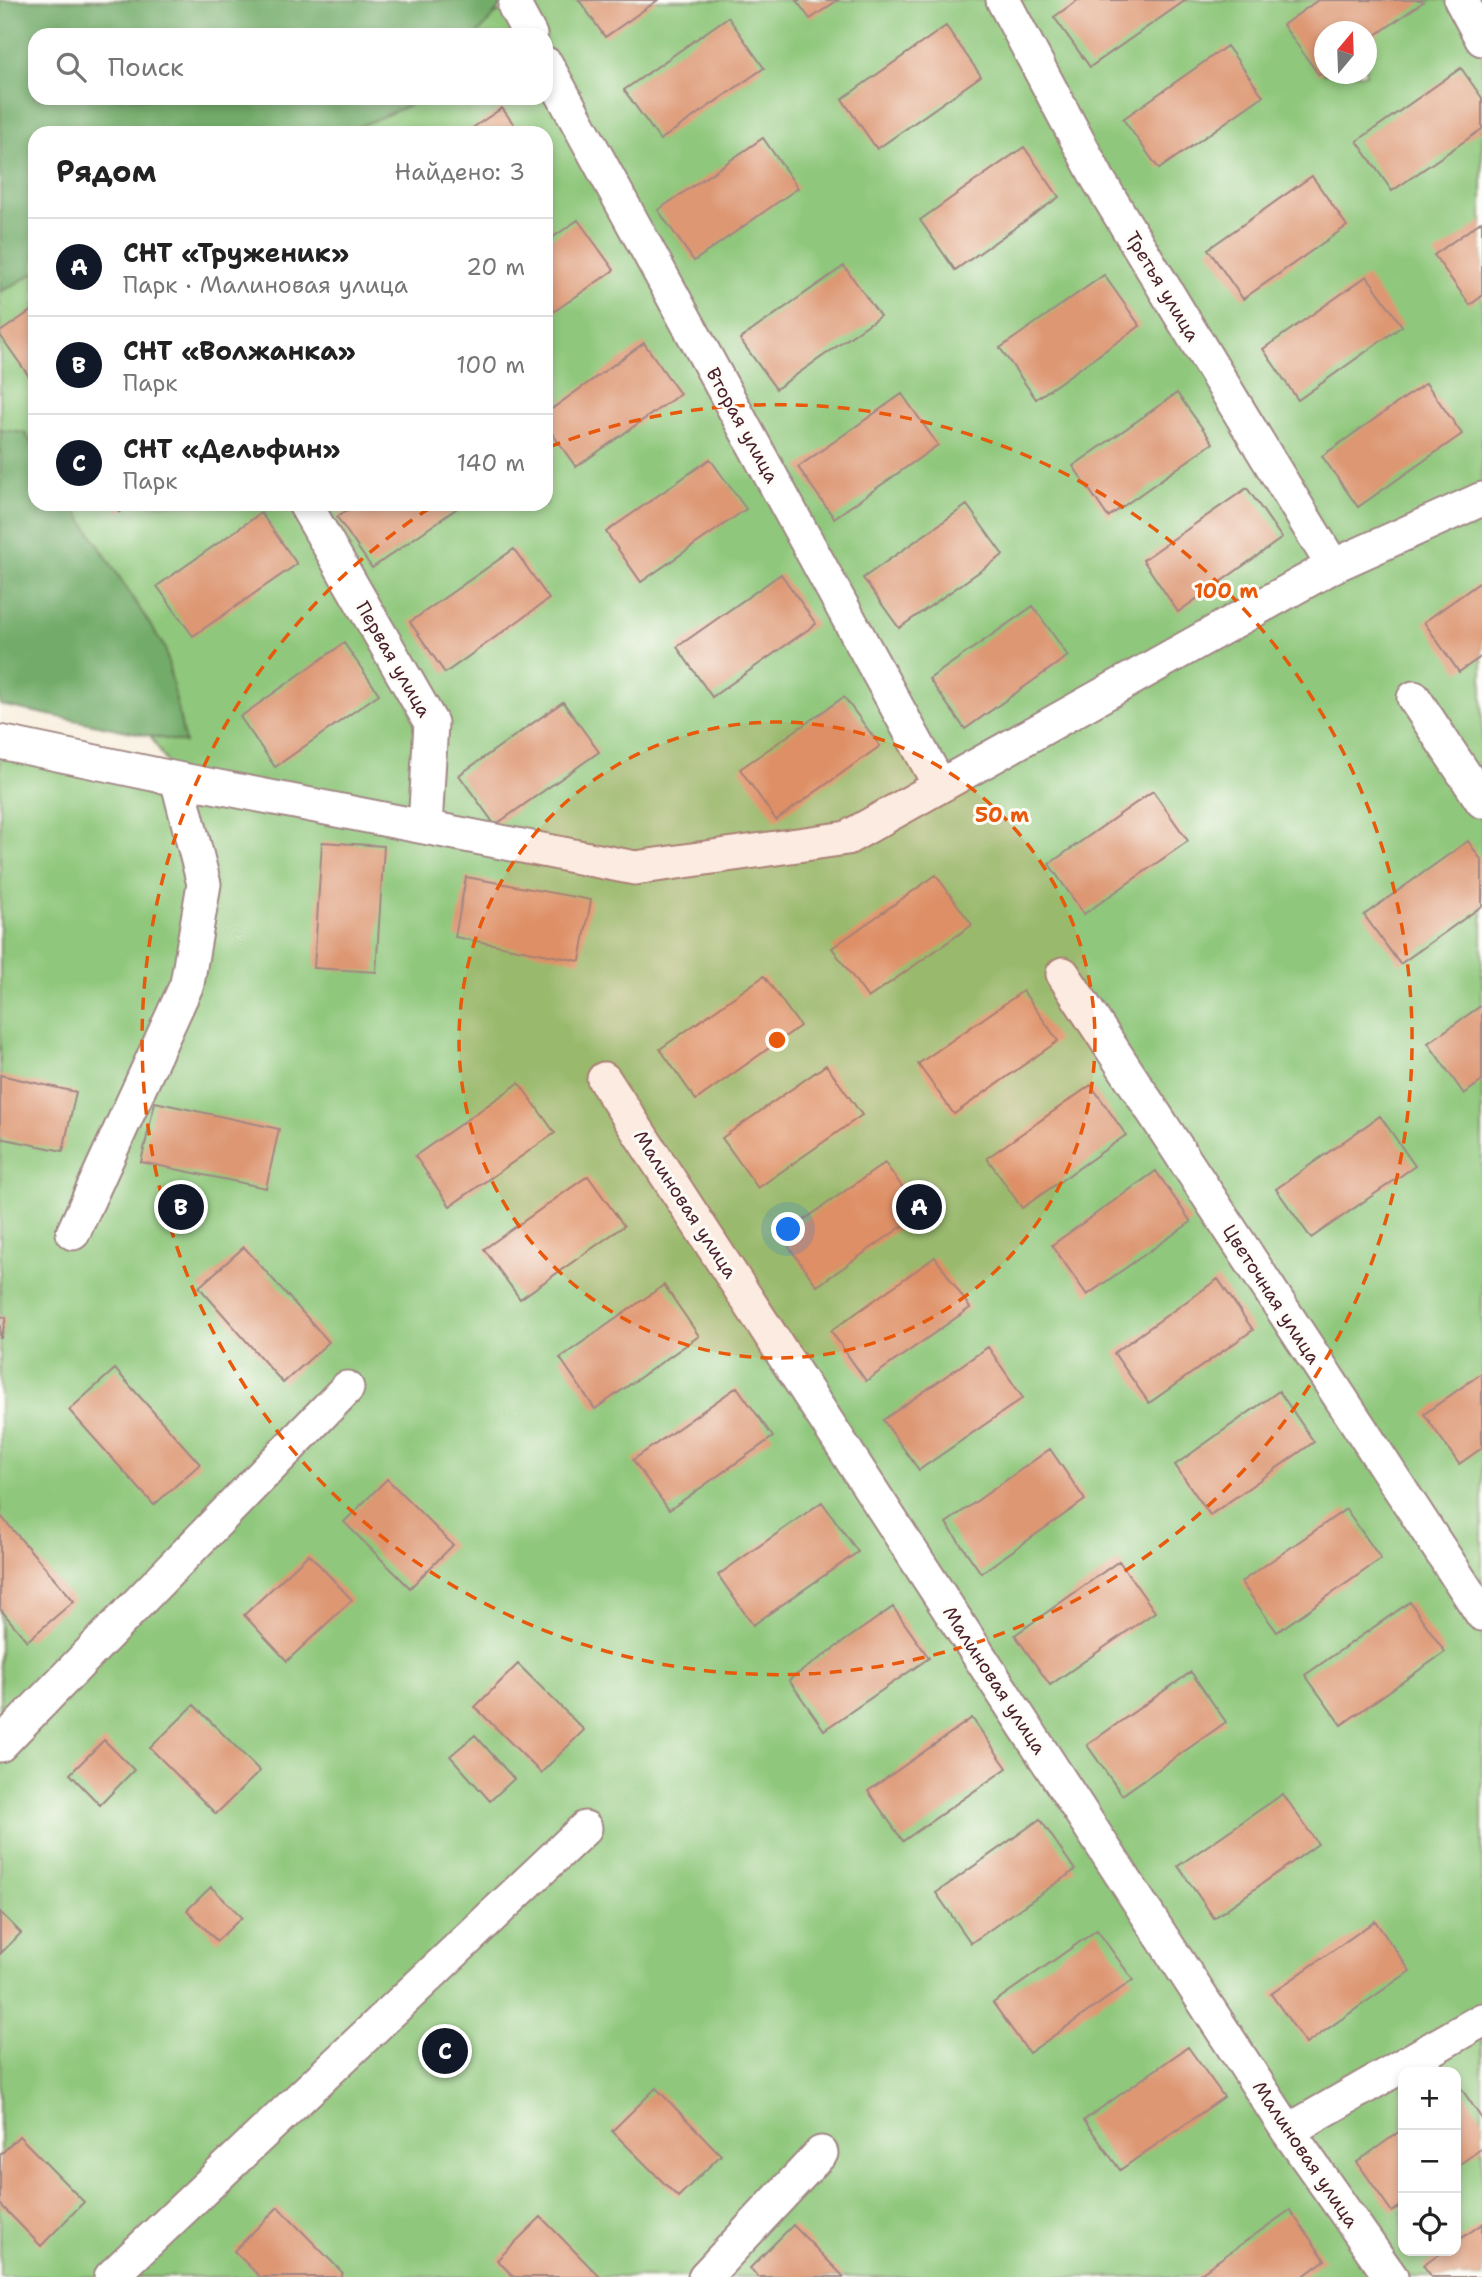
<!DOCTYPE html>
<html lang="ru">
<head>
<meta charset="utf-8">
<style>
	:root { --surface:#fff; --page:#f2f2f2; --text:#222; --muted:#767676; --line:#e0e0e0; --accent:#111827 }
	body { margin:0; font-family:"Shantell Sans",sans-serif; background:var(--page); color:var(--text) }
	.controls { position:absolute; right:21px; bottom:21px; display:grid; overflow:hidden; border-radius:14px; box-shadow:0 4px 10px #0003 }
	.controls button { width:63px; height:63px; display:grid; place-items:center; padding:0; border:0; border-bottom:2px solid var(--line); background:var(--surface); color:var(--text); font:35px sans-serif }
	.compass { position:absolute; left:1314px; top:21px; width:63px; height:63px; border-radius:50%; background:var(--surface); box-shadow:0 4px 10px #0003; rotate:19deg }
	.you { position:absolute; left:789px; top:1230px; width:24px; height:24px; margin:-18px; border:5px solid #fff; border-radius:50%; background:#1a73e8; box-shadow:0 0 0 10px #1a73e833 }
	.badge { display:grid; place-items:center; width:46px; height:46px; border-radius:50%; background:var(--accent); color:#fff; font-size:23px; font-weight:700 }
	.pin { position:absolute; translate:-50% -50%; border:4px solid #fff; box-shadow:0 2px 7px #0006 }
	.list { margin:0; padding:0; list-style:none }
	h2 { display:flex; justify-content:space-between; align-items:center; height:91px; margin:0; padding:0 28px; font-size:30px }
	h2 small { font-size:23px; font-weight:400; color:var(--muted) }
	.list li { display:grid; grid-template-columns:46px 1fr auto; gap:21px; align-items:center; box-sizing:border-box; height:98px; padding:0 28px; border-top:2px solid var(--line) }
	.list b { display:block; font-size:26px; white-space:nowrap }
	.list p { margin:0; font-size:23px; white-space:nowrap; color:var(--muted) }
	.list em { font-size:23px; font-style:normal; color:var(--muted) }
	.icon { flex:none; width:38px; height:38px; fill:none; stroke:currentColor; stroke-width:2; stroke-linecap:round; stroke-linejoin:round }
	.map { position:relative; flex:none; width:1482px; height:2277px; overflow:hidden }
	.search { position:absolute; background:var(--surface); box-shadow:0 4px 10px #0003; left:28px; top:28px; width:525px; height:77px; display:flex; align-items:center; gap:18px; box-sizing:border-box; padding:0 24px; border-radius:21px; color:var(--muted); font-size:26px }
	.panel { position:absolute; background:var(--surface); box-shadow:0 4px 10px #0003; left:28px; top:126px; width:525px; height:385px; border-radius:21px }
	.map>svg:first-child { display:block }
</style>
</head>
<body>
<div class="map">
<svg width="1482" height="2277" viewBox="0 0 1482 2277">
	<rect width="100%" height="100%" fill="#fdfcf7"/>
	<filter id="ink" filterUnits="userSpaceOnUse"><feTurbulence type="fractalNoise" baseFrequency=".0143" numOctaves="2"/><feDisplacementMap in="SourceGraphic" scale="14" xChannelSelector="R" yChannelSelector="G"/><feConvolveMatrix kernelMatrix="1 2 1 2 8 2 1 2 1" color-interpolation-filters="sRGB"/></filter>
	<filter id="wash" filterUnits="userSpaceOnUse"><feTurbulence type="fractalNoise" baseFrequency=".00686" numOctaves="4" result="noise"/><feDisplacementMap in="SourceGraphic" scale="28" xChannelSelector="R" yChannelSelector="G"/><feGaussianBlur stdDeviation="1.57" result="paint"/><feColorMatrix in="noise" values="0 0 0 0 0 0 0 0 0 0 0 0 0 0 0 0 0 1.4 0 .05"/><feComposite in="paint" operator="in"/></filter>
	<g filter="url(#wash)">
		<rect width="100%" height="100%" fill="#f8efde"/>
		<path fill="#8fc77b" stroke="#6c7353" stroke-width="2" fill-rule="evenodd" d="M528,0H1482V2277H0V748L176,778L0,487V193L35,180V504H546V133H166L263,98H546V35H438L515,7ZM1324,32H1366V74H1324ZM1403,2072H1456V2251H1403Z"/>
		<path fill="#73ac6b" stroke="#5e664b" stroke-width="2" d="M0,0H506L477,35H35V98H426L344,133H35V273L0,292Z
			M0,430L25,433L35,448V504H72L165,648L185,743L0,705Z"/>
		<g id="blocks">
			<path fill="#dd9773" d="M579,0H658L605,37Z
				M796,0H838L810,19Z
				M1078,0H1186L1090,67L1054,17Z
				M1318,0H1422L1423,2L1366,42V32H1324V71L1319,75L1283,25Z
				M728,17L764,68L660,140L624,90Z
				M946,26L981,76L877,149L842,99Z
				M1227,46L1263,96L1159,169L1123,119Z
				M1461,68L1482,98V129L1392,191L1357,141Z
				M502,108L520,133H465Z
				M763,138L798,188L694,261L658,210Z
				M1024,147L1059,197L955,270L920,220Z
				M1312,176L1347,226L1243,299L1208,249Z
				M578,220L614,270L546,317V242Z
				M1482,221V296L1470,305L1434,255Z
				M844,266L880,316L776,389L740,339Z
				M1104,275L1140,326L1036,399L1000,348Z
				M1367,276L1402,326L1298,400L1263,349Z
				M35,308V385L0,335V332Z
				M644,343L680,394L576,467L546,425V413Z
				M1426,383L1462,434L1358,507L1322,456Z
				M1177,393L1213,443L1108,517L1073,466Z
				M902,394L938,445L834,518L798,467Z
				M710,459L746,509L641,582L606,532Z
				M1247,488L1282,538L1178,612L1143,560Z
				M113,504H130L119,512Z
				M356,504H463L372,568L337,517Z
				M967,505L1003,555L899,628L863,578Z
				M261,513L297,564L193,636L157,586Z
				M514,549L549,599L445,673L410,622Z
				M781,574L816,624L712,697L677,647Z
				M1482,581V656L1459,672L1424,622Z
				M1033,606L1068,656L965,729L929,679Z
				M344,643L379,694L275,767L240,717Z
				M844,697L880,746L776,820L740,769Z
				M563,702L599,752L495,825L459,775Z
				M1153,791L1188,841L1084,914L1049,864Z
				M1468,841L1482,861V906L1400,964L1364,915Z
				M322,842L384,846L376,972L314,968Z
				M936,875L972,925L868,998L832,948Z
				M466,877L591,900L580,961L455,937Z
				M764,976L800,1026L696,1100L660,1049Z
				M1023,991L1058,1041L954,1114L918,1064Z
				M1482,1005V1081L1464,1094L1428,1043Z
				M826,1065L862,1115L758,1188L722,1138Z
				M0,1075L76,1092L63,1151L0,1138Z
				M519,1083L555,1133L450,1206L415,1156Z
				M1091,1085L1126,1135L1022,1208L987,1158Z
				M155,1102L279,1129L266,1188L141,1162Z
				M1380,1116L1415,1166L1311,1238L1276,1189Z
				M885,1163L921,1213L817,1286L781,1236Z
				M1156,1171L1191,1222L1087,1295L1052,1245Z
				M588,1176L624,1226L520,1299L484,1249Z
				M244,1247L329,1342L283,1383L199,1287Z
				M935,1257L970,1308L866,1381L831,1331Z
				M1218,1279L1253,1330L1149,1403L1114,1353Z
				M664,1285L699,1336L595,1409L560,1358Z
				M0,1316L6,1318L1,1338H0Z
				M988,1347L1023,1398L919,1470L883,1420Z
				M115,1369L200,1464L154,1505L69,1410Z
				M1482,1373V1448L1459,1464L1424,1414Z
				M737,1387L773,1437L669,1510L633,1460Z
				M1279,1391L1314,1442L1210,1515L1175,1465Z
				M1050,1449L1085,1500L981,1573L946,1523Z
				M387,1479L453,1545L410,1588L344,1522Z
				M822,1502L858,1552L753,1625L718,1575Z
				M1346,1509L1381,1559L1277,1632L1241,1582Z
				M0,1515L74,1601L27,1641L0,1609Z
				M309,1554L352,1600L287,1661L244,1615Z
				M1119,1561L1155,1612L1050,1685L1015,1635Z
				M1410,1602L1445,1652L1341,1725L1305,1675Z
				M893,1607L929,1658L824,1730L789,1680Z
				M518,1664L584,1730L541,1773L475,1707Z
				M1191,1672L1226,1722L1122,1795L1087,1745Z
				M194,1705L260,1771L216,1814L150,1748Z
				M972,1718L1007,1768L903,1841L868,1791Z
				M475,1735L514,1779L490,1801L450,1756Z
				M104,1740L134,1770L100,1805L70,1774Z
				M1283,1794L1318,1844L1214,1918L1178,1866Z
				M1040,1819L1075,1870L971,1943L936,1893Z
				M211,1887L242,1917L217,1941L187,1910Z
				M0,1912L21,1933L0,1954Z
				M1375,1921L1410,1971L1306,2044L1271,1994Z
				M1097,1930L1133,1980L1029,2053L993,2003Z
				M1188,2047L1224,2097L1120,2170L1084,2120Z
				M656,2088L721,2155L678,2197L612,2131Z
				M1461,2088L1482,2119V2148L1456,2167V2092Z
				M1403,2129V2204L1392,2212L1357,2162Z
				M19,2136L84,2202L41,2246L0,2204V2155Z
				M278,2207L343,2273L340,2277H260L234,2251Z
				M1290,2210L1325,2260L1302,2277H1195Z
				M541,2217L600,2277H514L497,2260Z
				M1482,2224V2277H1432L1423,2265L1444,2251H1456V2242Z
				M793,2225L844,2277H758L750,2268Z"/>
		</g>
	</g>
	<g filter="url(#ink)">
		<use href="#blocks" fill-opacity="0" stroke="#a18784" stroke-width="2"/>
		<g fill="none" stroke-linecap="round" stroke-linejoin="round">
			<defs>
				<path id="street" d="M1003,0L1098,179L1333,566
					M1461,0L1482,39
					M515,7L530,35
					M546,64L940,786
					M305,504L431,723L425,827
					M1414,698L1482,801
					M0,742L177,779L635,868L847,838L1333,566L1482,499
					M1063,974L1482,1614
					M604,1079L1288,2131L1391,2277
					M73,1233L187,984L204,884L177,779
					M0,1745L347,1388
					M1288,2131L1482,2020
					M111,2277L585,1828
					M705,2277L821,2153"/>
			</defs>
			<use href="#street" stroke="#a18784" stroke-width="37"/>
			<use href="#street" stroke="#fff" stroke-width="33"/>
		</g>
	</g>
	<circle cx="777" cy="1040" r="318" fill="#e8590c" fill-opacity=".12"/>
	<g fill="none" stroke="#e8590c" stroke-width="3.5" stroke-dasharray="12 9">
		<circle cx="777" cy="1040" r="318"/>
		<path d="M549 447A635 635 0 1 1 436 504"/>
	</g>
	<g text-anchor="middle" stroke-width="6" stroke-linejoin="round" paint-order="stroke">
		<g font-size="19" fill="#4a1f2b" stroke="#fdfcf7">
			<text transform="translate(1163 286) rotate(59)" y="7">Третья улица</text>
			<text transform="translate(743 425) rotate(61)" y="7">Вторая улица</text>
			<text transform="translate(394 659) rotate(60)" y="7">Первая улица</text>
			<text transform="translate(686 1204) rotate(57)" y="7">Малиновая улица</text>
			<text transform="translate(1272 1294) rotate(57)" y="7">Цветочная улица</text>
			<text transform="translate(995 1680) rotate(57)" y="7">Малиновая улица</text>
			<text transform="translate(1306 2154) rotate(56)" y="7">Малиновая улица</text>
		</g>
	</g>
	<circle cx="777" cy="1040" r="10" fill="#e8590c" stroke="#fdfcf7" stroke-width="3.5"/>
	<g font-size="21" text-anchor="middle" font-weight="bold" fill="#e8590c" stroke="#fdfcf7" stroke-width="6" stroke-linejoin="round" paint-order="stroke">
		<text x="1226" y="598">100 m</text>
		<text x="1002" y="822">50 m</text>
	</g>
</svg>
<div class="controls">
<button>+</button>
<button>−</button>
<button><svg class="icon" aria-label="locate" viewBox="0 0 24 24"><circle cx="12" cy="12" r="6"/><path d="M12 2v4M12 18v4M2 12h4M18 12h4"/></svg></button>
</div>
<svg class="compass" viewBox="-18 -18 36 36"><path d="M0-13l5 13h-10z" fill="#e53935"/><path d="M0 13l5-13h-10z" fill="#767676"/></svg>
<div class="you"></div>
<div class="pin badge" style="left:919px;top:1207px">A</div>
<div class="pin badge" style="left:181px;top:1207px">B</div>
<div class="pin badge" style="left:445px;top:2051px">C</div>
<div class="search"><svg class="icon" aria-label="search" viewBox="0 0 24 24"><circle cx="10" cy="10" r="6"/><path d="M15 15l6 6"/></svg>Поиск</div>
<section class="panel">
<h2>Рядом<small>Найдено: 3</small></h2>
<ul class="list">
<li><span class="badge">A</span><div><b>СНТ «Труженик»</b><p>Парк · Малиновая улица</p></div><em>20 m</em></li>
<li><span class="badge">B</span><div><b>СНТ «Волжанка»</b><p>Парк</p></div><em>100 m</em></li>
<li><span class="badge">C</span><div><b>СНТ «Дельфин»</b><p>Парк</p></div><em>140 m</em></li>
</ul>
</section>
</div>
</body>
</html>
